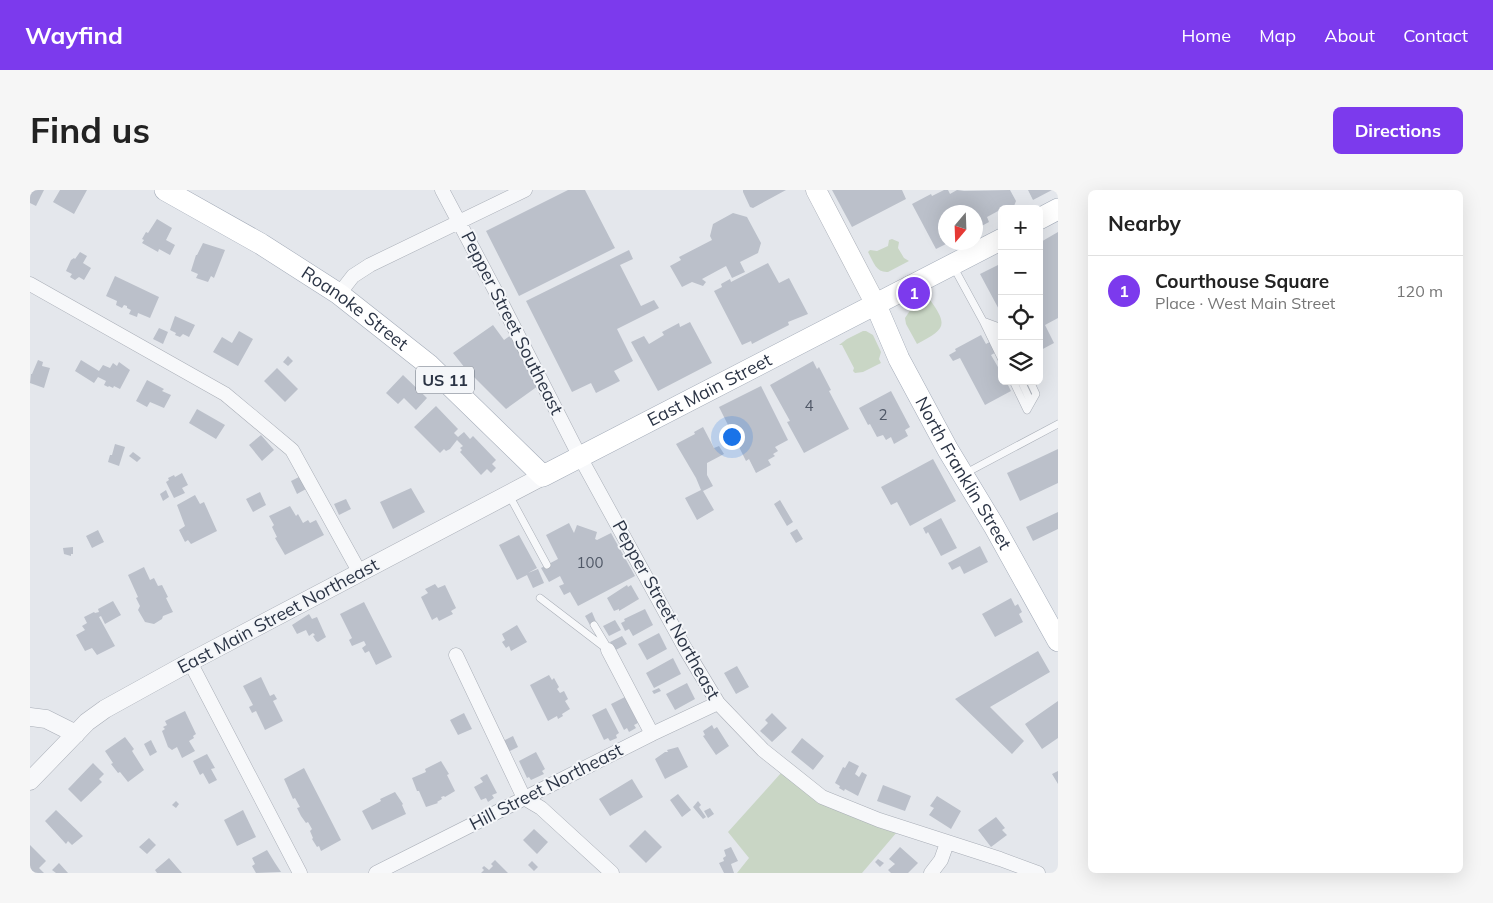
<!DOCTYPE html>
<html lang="en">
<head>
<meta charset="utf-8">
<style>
	:root { --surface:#fff; --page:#f6f6f6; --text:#222; --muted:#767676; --line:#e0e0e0; --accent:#7c3aed }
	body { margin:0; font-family:Mulish,sans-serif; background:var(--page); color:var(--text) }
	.controls { position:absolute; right:15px; top:15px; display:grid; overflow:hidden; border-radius:8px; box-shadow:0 5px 20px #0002 }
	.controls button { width:45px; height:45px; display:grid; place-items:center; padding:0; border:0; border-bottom:1px solid var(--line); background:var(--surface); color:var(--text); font:25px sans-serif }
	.compass { position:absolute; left:908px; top:15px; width:45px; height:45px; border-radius:50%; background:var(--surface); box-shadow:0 5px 20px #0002; rotate:199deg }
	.you { position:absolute; left:701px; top:246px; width:18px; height:18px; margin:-12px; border:4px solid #fff; border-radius:50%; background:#1a73e8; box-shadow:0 0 0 8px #1a73e833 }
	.badge { display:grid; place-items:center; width:32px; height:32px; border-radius:50%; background:var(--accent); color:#fff; font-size:16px; font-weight:700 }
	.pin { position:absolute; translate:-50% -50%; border:2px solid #fff; box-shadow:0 1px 5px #0006 }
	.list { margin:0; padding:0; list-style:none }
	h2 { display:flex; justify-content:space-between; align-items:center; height:65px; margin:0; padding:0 20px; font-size:21px }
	h2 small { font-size:16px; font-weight:400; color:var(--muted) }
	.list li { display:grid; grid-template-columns:32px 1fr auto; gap:15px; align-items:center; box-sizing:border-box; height:70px; padding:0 20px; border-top:1px solid var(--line) }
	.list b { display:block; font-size:19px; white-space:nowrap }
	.list p { margin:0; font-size:16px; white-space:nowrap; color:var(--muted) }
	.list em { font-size:16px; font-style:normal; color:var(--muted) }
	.icon { flex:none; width:28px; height:28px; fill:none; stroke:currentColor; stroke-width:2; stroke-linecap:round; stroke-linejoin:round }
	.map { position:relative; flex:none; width:1028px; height:683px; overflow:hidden; border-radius:8px }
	header { display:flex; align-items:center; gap:30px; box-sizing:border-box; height:70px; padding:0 25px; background:var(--accent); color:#fff }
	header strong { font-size:24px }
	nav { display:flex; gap:28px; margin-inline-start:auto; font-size:18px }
	.intro { display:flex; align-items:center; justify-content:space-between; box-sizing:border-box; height:120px; padding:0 30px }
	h1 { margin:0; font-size:35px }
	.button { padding:12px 22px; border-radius:8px; background:var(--accent); color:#fff; font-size:18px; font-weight:700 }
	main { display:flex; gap:30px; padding:0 30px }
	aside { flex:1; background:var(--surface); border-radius:8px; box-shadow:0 5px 20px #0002 }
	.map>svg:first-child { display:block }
</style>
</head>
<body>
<header>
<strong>Wayfind</strong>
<nav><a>Home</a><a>Map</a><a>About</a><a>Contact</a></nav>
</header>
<div class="intro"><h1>Find us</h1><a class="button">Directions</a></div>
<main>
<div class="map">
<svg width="1028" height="683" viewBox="0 0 1028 683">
	<rect width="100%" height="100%" fill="#e4e7ec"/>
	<path fill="#c9d6c5" d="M862,49L869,52L868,58L874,68L879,71L858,82C846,83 843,71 838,62L840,60L847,61L858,56L859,50Z
		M900,110C920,137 913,140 887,154L876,134L875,128L881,119Z
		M833,141H836L843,145L851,162L849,169L851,173L833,182L825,183L823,181L824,178L812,155H809L817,149Z
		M751,583L792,614L839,633L867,642L832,683H707L719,668L698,642Z"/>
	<path fill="#bbc0ca" d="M0,0H14L6,16L0,13Z
		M30,0H57L44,24L23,12Z
		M538,0H555L585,58L489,106L456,41Z
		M713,0H756L723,18L720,17L713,2Z
		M802,0H872L876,9L822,37Z
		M914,0H918L920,4L927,0L934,1L980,0L986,11L984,16L980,18L976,17L977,19H972V23L970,20L957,27L959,32L946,39V22H916V52H920L906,59L882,14L901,4L902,6Z
		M998,0H1022L1003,10Z
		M703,23L717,27L731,53L728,63L710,72L715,82L702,88L696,76L672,89L676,92L673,96L662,92L652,97L640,76L651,70L649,67L682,50L680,46L683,34Z
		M127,29L142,38L136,50L145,55L140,65L129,59L128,62L112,53L114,50L112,49L116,42L118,43Z
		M1028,42V128L1015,135L1024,153L1009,161V53Z
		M173,53L195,60L184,88L181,86L178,92L166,88L168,84L161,81L166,65H167Z
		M599,60L603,69L590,75L611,116L624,110L629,118L587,139L603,171L584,181L590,191L566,203L561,193L542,202L496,111Z
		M50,62L57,66L53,73L61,78L54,90L49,87L45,90L40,87L42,84L36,81L41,70L44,68L45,69Z
		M738,73L749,93L759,88L778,124L758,132L759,135L722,154L721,151L712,155L684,101L692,97L691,94L700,89L701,92Z
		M972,73V125L950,84Z
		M85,86L129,107L120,128L108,123L107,127L99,124L101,120L97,118V116L94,115L92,118L86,115L87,111L76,106Z
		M145,126L165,135L159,147L153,144L150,147L145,145L146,143L140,140Z
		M660,132L682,173L628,201L601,152L614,146L619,154L634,145L632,142L649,133L650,137Z
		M463,135L474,150L481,145L508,196L476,219L435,178L423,163Z
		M129,138L138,142L133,154L123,149Z
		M209,141L223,149L208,176L183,162L192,147L202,153Z
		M951,145L956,154L972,145V159L961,165L972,184V191H976L981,201L955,215L930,168L923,171L919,165L926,161L925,159Z
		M258,166L263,171L258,176L253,172Z
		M8,170L13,172L12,176L20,178L14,198L0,193L1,184H2Z
		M51,170L69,181L73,175L80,178L83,173L87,176L89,172L100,180L90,199L84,196L83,198L79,196L78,197L74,195L76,191L68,187L64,193L45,181Z
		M783,171L787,179L789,177L801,200L799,201L819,239L774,263L757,232L760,231L740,195Z
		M247,178L268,199L255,212L234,191Z
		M373,185L397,208L386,220L374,208L368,214L356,203Z
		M117,190L134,199L132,201L141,205L134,218L120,212L117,217L106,211Z
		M731,196L758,250L745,257L748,261L743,264L745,266L738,270L741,275L726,283L719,269L716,271L689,217Z
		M861,201L880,237L875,240L878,246L864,254L861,247L856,250L853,245L847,247L840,234L838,235L829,218Z
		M406,216L428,239L424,243L428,247L434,242L440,249L443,246L466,270L462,274L466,278L461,283L457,279L451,285L430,262L432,260L430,258L433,256L427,250L420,259L416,261L414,259L410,263L384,237Z
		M167,219L195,235L186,249L159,233Z
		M673,237L684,258L689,256L694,264L677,273V285L683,296L673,301L684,320L667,330L655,308L671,300L666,288L646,254L665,244L664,242Z
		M231,245L244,260L232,271L219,255Z
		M85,254L95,257L89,276L78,272L80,265H82Z
		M1028,259V293L990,311L977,283Z
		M103,262L111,268L107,272L99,266Z
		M903,269L926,311L880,336L867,312L861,315L851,297Z
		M152,283L158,295L152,298L155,303L144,308L136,292L139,290L138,288L144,285L145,287Z
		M269,287L276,299L267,304L261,291Z
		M381,298L395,322L363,339L350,312Z
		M136,300L139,307L133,311L130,304Z
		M230,302L236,315L223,322L216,309Z
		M165,305L170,314L174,312L187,341L161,354L158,350L155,352L149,340L155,336L147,315Z
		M316,309L321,319L309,325L304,314Z
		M750,310L763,332L757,336L744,314Z
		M260,316L266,326L268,324L273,333L278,330L280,333L286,330L294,345L255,365L245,348L247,347L242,337L244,335L239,326Z
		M1028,322V339L1003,351L996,337Z
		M911,328L927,358L911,366L898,342L896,344L893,338Z
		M539,333L544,343L547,335L567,342L565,349L567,350L581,343L605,386L548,416L540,402L534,405L529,396L534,394L530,386L519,392L511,378L528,369L516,345Z
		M767,339L773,349L766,353L760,343Z
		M68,340L74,352L62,358L56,346Z
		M489,345L507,378L498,383L508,379L514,393L503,398L497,385L487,390L469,355Z
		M950,356L958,372L934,384L930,376L922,380L918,373Z
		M43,357V364H41V366L34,364L33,358Z
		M114,377L120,390L124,388L128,396L132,395L138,407L136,408L143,422L133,426L132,429L124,434L115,432L108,420L110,416L106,408L108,407L98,385Z
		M405,394L408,398L415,395L426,418L421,421L423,424L409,431L407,427L402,430L391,407L398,403L395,399Z
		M597,395L598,397L601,395L609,409L589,421V419L584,421L577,408Z
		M981,408L985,416L988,414L992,422L989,424L993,432L965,447L952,424Z
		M83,411L91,425L75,434L71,426L69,427L85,456L67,465L62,458L55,461L46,445L55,440L52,436L57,433L54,427L64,422L65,423L69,422L68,419Z
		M334,412L362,467L346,475L339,461L335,463L332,458L336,455L334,451L322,456L319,450L322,448L310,424Z
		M615,419L623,435L603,446L599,439L595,441L591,433L595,431L594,429Z
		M562,422L567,434L561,437L555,426Z
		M279,424L282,429L287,427L296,447L288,452L286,451L283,446L285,445L283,443L279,446L276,440L267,444L262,435Z
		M585,430L591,440L579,446L573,436Z
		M487,435L497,452L481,461L479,456L476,458L472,452L475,450L472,444Z
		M629,443L637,459L617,470L608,454Z
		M592,446L597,454L584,461L580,452Z
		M1008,461L1020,482L960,517L994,551L982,564L925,509Z
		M643,468L651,484L624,498L616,483Z
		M707,476L719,497L706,504L694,483Z
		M519,485L522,490L524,488L529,497L527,499L530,503L534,501L538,509L535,511L540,519L532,524L533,526L528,529L527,526L518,531L500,495Z
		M231,487L240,506L244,504L247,509L243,511L253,531L235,540L226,521L222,523L219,517L223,515L213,496Z
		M657,493L665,509L645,520L636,504Z
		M629,498L631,501L624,504L622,501Z
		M595,507L608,533L604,535L606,538L599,542L597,538L594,540L581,514Z
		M1028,511V548L1012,559L995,534Z
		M576,518L589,543L586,545L587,548L580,551L578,548L574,550L562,525Z
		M155,521L166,544L163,546L164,548L159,551L165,561L152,568L147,557L142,560L138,557L132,541L135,539L133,537L137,535L135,531Z
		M434,523L442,539L428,545L420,530Z
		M742,523L757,538L742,552L730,541L738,533L735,530Z
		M682,535L684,539L687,537L699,556L686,565L673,546L675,545L673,541Z
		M483,546L488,557L478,562L473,551Z
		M95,547L104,559L102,561L114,580L98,592L90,582L88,583L81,574L83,573L75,561Z
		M772,548L794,566L783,580L761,562Z
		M121,550L127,562L120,566L114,554Z
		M648,557L658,577L635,589L625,569L635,562H638L637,560Z
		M506,562L515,579L512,581L514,584L501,590L499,587L497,588L489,571Z
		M177,564L185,578L181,579L187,590L179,594L173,583L170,585L163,571Z
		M411,571L419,584L417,585L425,601L415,607L414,606L411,607L412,609L407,612L408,613L396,617L389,601H387L382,588L396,582L395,579Z
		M819,571L829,576L825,584L829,587L832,582L837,585L828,606L815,599L814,601L809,598L810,596L805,593L813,577L815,578Z
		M63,573L74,584L69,589L72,592L51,612L38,599Z
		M274,578L311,650L291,661L289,656L287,657L282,649L283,648L280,641L282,639L278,632L276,633L271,626L267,618L270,617L265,608L263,609L254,589Z
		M1028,581V594L1022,584Z
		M457,584L467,603L462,605L464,608L458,612L456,608L451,610L444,597L453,592L450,588Z
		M602,589L613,607L580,626L569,609Z
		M853,595L881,606L875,621L847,611Z
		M365,602L373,614L372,615L376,624L342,640L332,621L351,611L350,609Z
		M648,604L661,620L652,627L640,610Z
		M907,606L931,621L921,639L899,625L904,618L900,616Z
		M146,611L149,614L146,618L142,615Z
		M668,611L671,615L669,617L676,627L673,629L663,617Z
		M680,618L684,624L678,628L674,621Z
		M26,620L53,646L42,655L38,651L36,654L15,631Z
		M213,620L226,647L207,656L194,630Z
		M966,627L975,638L972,640L977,645L961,657L948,640Z
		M504,639L518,652L507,664L493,650Z
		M615,640L632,657L616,673L599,656Z
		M119,648L126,655L117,664L109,657Z
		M0,655L16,671L9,678L14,683H0Z
		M701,657L708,671L701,674L704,683H694L689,673L694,671L693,668L696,666L694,660Z
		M870,657L888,673L878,683H861L858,680L865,674L859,669Z
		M237,660L245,673L251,682L226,683L222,676L225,674L222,668Z
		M139,668L152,683H127L125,680Z
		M848,669L854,673L850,677L845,672Z
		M465,670L478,683H451L454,680L452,678L454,676L459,680L463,676L461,674Z
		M502,671L508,677L504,681L498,675Z
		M29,673L38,683H26L22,680Z"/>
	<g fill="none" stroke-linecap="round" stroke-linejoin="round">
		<defs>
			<path id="service" d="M923,76L953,131L972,138
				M953,131L972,170
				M956,134L965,142L972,155
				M983,191L997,220
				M991,191L999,208L998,217
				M997,220L1006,204L1000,191
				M936,283L1028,234
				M479,305L517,375
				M510,408L578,460
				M564,435L576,455"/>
			<path id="minor" d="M412,0L467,104L550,267L656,460L688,513L733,560L792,607L849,630L970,669L1008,683
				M0,94L195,204L262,260L330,383
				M309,104L323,86L340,75L495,0
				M578,460L622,544
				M426,465L494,608L511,618L582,683
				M160,472L270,683
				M346,683L622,544L688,513
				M901,683L911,670L917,653"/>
			<path id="tertiary" d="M0,527L16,529L46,544
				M0,591L57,532L75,519L160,472L513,286"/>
			<path id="secondary" d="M786,0L845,113"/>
			<g id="primary">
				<path id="s1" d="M135,0L231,54L309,104L399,175L513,286L972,49"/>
				<path d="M1009,29L1028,19"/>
				<path id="s2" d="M845,113L869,169L918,260L964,336L1028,451"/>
			</g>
		</defs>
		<use href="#service" stroke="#a9aeb7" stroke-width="8"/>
		<use href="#minor" stroke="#a9aeb7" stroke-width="15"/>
		<use href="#tertiary" stroke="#a9aeb7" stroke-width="19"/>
		<use href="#secondary" stroke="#a9aeb7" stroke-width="21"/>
		<use href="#primary" stroke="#a3abb8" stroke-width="22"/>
		<use href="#service" stroke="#f7f8fa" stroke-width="7"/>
		<use href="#minor" stroke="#f7f8fa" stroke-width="14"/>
		<use href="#tertiary" stroke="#f7f8fa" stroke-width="18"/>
		<use href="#secondary" stroke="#fff" stroke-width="20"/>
		<use href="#primary" stroke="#fff" stroke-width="21"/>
	</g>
	<g text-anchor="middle" stroke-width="4" stroke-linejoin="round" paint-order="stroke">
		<g font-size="15" fill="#4f5766">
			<text x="779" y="221">4</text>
			<text x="853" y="230">2</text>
			<text x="560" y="378">100</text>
		</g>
		<rect fill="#f4f6f9" stroke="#676e7b" stroke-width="1" x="386" y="176.5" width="58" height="27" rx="4"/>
		<g font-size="16" font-weight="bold" fill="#2b3445">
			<text x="415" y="196">US 11</text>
		</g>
		<g font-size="18" fill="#2b3445" stroke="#f4f6f9">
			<text dy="6" stroke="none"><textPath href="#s1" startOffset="224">Roanoke Street</textPath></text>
			<text transform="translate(482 133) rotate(63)" y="6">Pepper Street Southeast</text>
			<text dy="6" stroke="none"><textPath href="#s1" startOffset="664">East Main Street</textPath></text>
			<text dy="6" stroke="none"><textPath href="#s2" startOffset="192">North Franklin Street</textPath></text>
			<text transform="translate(636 420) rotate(61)" y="6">Pepper Street Northeast</text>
			<text transform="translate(248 426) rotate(-28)" y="6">East Main Street Northeast</text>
			<text transform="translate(516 597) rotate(-27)" y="6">Hill Street Northeast</text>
		</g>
	</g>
</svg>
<div class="controls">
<button>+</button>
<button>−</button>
<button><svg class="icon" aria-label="locate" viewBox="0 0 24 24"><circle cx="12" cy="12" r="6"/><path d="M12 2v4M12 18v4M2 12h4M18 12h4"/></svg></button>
<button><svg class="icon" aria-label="layers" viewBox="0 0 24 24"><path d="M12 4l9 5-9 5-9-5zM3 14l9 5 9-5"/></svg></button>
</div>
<svg class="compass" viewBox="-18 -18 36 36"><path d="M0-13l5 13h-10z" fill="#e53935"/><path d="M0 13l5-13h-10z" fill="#767676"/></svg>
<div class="you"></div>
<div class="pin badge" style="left:884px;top:103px">1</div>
</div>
<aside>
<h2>Nearby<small></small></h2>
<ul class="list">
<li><span class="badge">1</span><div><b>Courthouse Square</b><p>Place · West Main Street</p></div><em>120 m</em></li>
</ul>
</aside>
</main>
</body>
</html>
